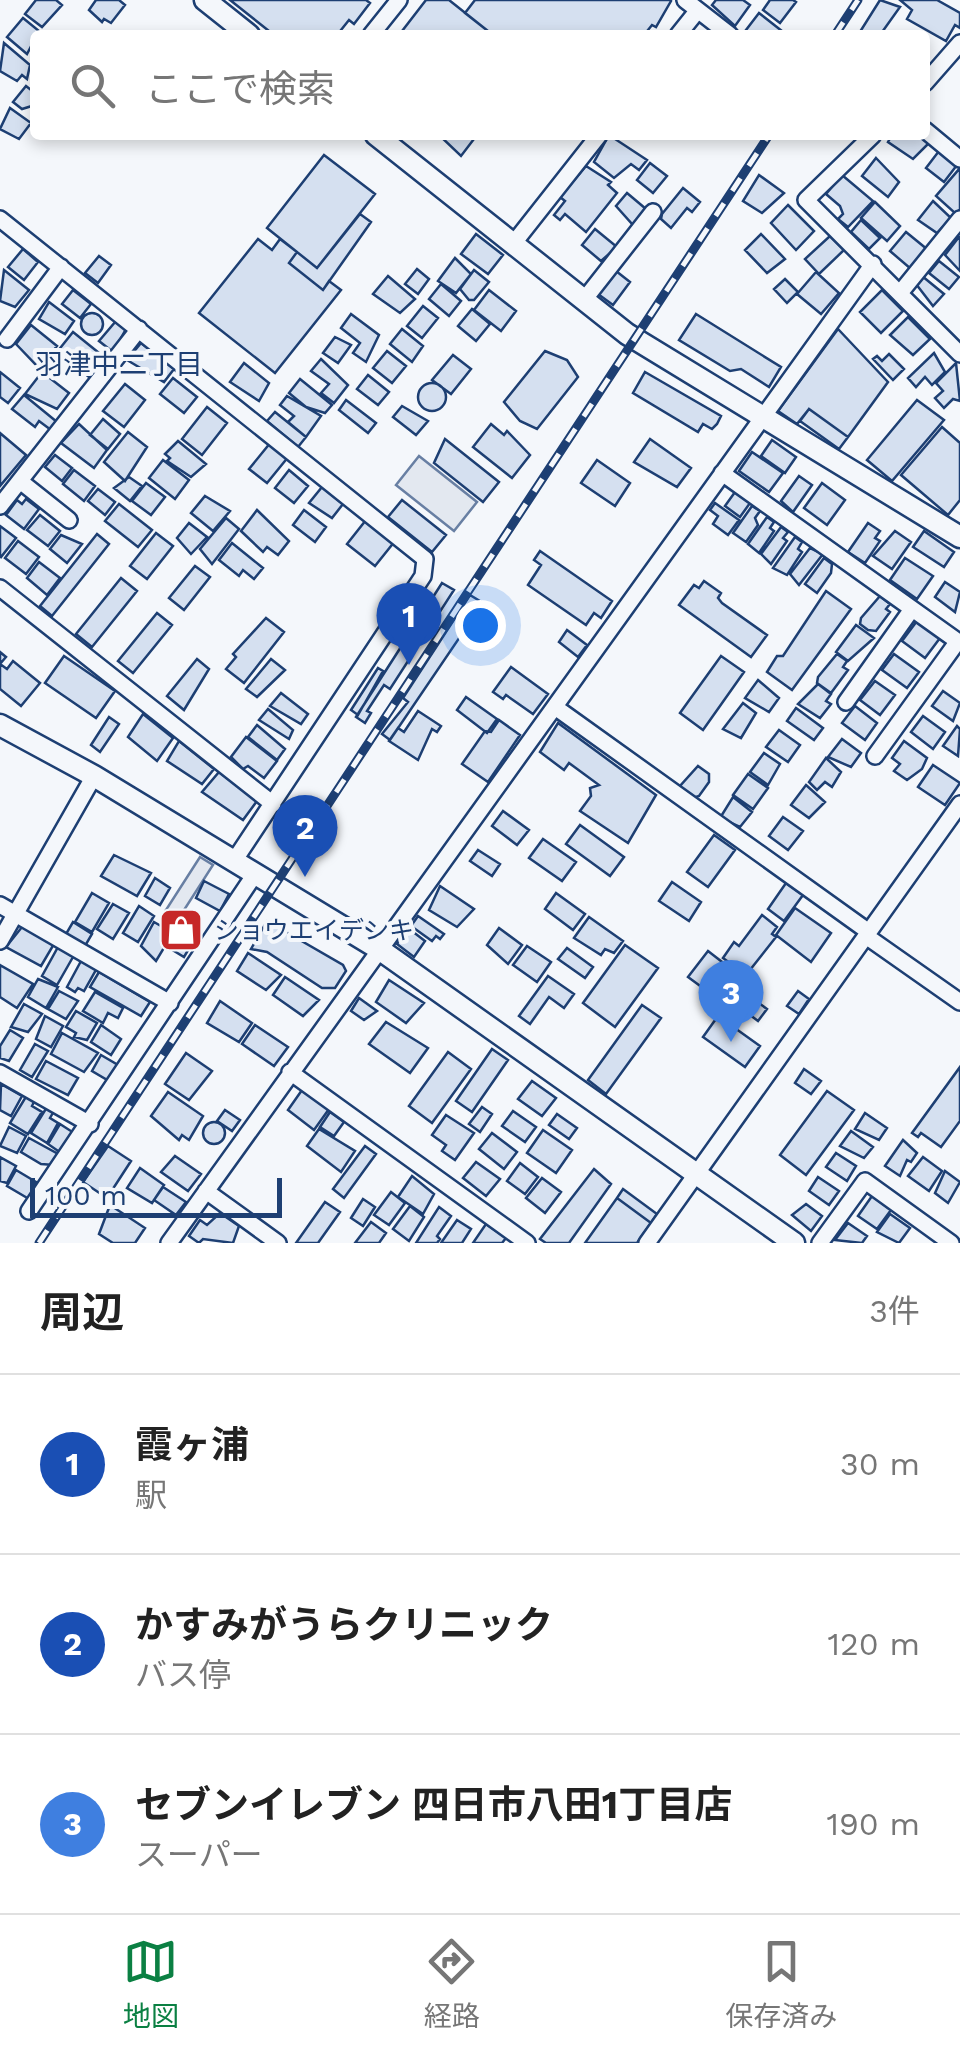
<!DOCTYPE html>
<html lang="ja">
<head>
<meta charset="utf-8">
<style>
	:root { --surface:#fff; --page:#f2f2f2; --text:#222; --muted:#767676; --line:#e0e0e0; --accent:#0b8043 }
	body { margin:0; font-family:"Work Sans","Noto Sans JP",sans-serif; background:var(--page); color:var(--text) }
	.scale { position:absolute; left:30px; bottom:25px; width:252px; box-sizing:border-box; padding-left:10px; border:5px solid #1d3f73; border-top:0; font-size:28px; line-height:35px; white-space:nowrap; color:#1d3f73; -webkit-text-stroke:8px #f4f7fb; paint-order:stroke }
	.you { position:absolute; left:480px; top:625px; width:35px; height:35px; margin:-25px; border:8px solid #fff; border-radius:50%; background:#1a73e8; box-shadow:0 0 0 15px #1a73e833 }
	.badge { display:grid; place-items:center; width:65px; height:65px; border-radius:50%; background:var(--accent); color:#fff; font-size:32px; font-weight:700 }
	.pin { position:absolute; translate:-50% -82px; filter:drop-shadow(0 2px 5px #0008) }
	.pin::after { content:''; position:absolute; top:52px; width:35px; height:30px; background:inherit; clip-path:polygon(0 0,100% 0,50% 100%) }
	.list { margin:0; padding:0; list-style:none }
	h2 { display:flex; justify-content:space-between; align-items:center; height:130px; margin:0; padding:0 40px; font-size:42px }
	h2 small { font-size:32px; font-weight:400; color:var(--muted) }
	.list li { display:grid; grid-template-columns:65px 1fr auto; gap:30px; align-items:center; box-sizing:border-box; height:180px; padding:0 40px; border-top:2px solid var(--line) }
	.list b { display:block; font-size:38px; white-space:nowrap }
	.list p { margin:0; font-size:32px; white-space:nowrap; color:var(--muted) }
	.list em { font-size:32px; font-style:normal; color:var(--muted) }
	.icon { flex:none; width:55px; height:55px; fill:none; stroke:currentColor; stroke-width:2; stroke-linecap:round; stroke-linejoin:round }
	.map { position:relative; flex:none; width:960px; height:1243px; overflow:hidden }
	.search { position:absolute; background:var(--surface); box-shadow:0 5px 15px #0003; left:30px; right:30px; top:30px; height:110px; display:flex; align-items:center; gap:25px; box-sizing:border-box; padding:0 35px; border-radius:10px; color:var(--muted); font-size:38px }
	.sheet { height:670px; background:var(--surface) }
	nav { display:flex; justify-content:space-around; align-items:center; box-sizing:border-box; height:140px; border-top:2px solid var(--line); background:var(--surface); font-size:28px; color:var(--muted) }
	nav a { display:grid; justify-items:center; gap:5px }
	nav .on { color:var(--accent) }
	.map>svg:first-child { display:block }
</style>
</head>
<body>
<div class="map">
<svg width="960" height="1243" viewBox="0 0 960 1243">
	<rect width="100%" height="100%" fill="#f4f7fb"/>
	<path fill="#e3e8f0" stroke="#687fa3" stroke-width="2.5" d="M419,456L477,502L454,531L396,485Z
		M200,857L213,865L177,921L164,913Z"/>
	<path fill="#d5e0f0" stroke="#1d3f73" stroke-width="2.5" d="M36,0H56L62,5L42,27L25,14Z
		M96,0H119L125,5L111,23L104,19L102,22L89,10Z
		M230,0H366L370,3L354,24L349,20L337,35H274Z
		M426,0H449L493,35H399Z
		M475,0H670L671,1L656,27L652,25L644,35H493L465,13Z
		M716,0H743L750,5L735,26L712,5Z
		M770,0H793L796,2L780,23L763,10Z
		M880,0L900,7L880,35H858Z
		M900,0H937L960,13V28L955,25L946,41L907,19L912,10Z
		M759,13L787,35H753L746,30Z
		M23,18L39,31L27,54L7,37Z
		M4,43L30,65L27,79L22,75L17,81L0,71Z
		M26,86L35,93V105L22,109L13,102Z
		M10,108L31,123L19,139L0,129Z
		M439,135H477L461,156Z
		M609,135L647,160L639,170L631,164L614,178L594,162Z
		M892,135H920L929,143L913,159L888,142Z
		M939,151L957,165L944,182L926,168Z
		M324,155L375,194L317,268L267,228Z
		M876,158L899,182L888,197L862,176Z
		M650,163L667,176L653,193L637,180Z
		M586,166L611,182L608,185L617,193L586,232L565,214L560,220L554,215L565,201L560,197Z
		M960,168V209L956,214L936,196Z
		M759,175L784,193L762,213L743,201Z
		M842,175L873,201L848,227L838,219L843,214L840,206L826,194Z
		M683,188L700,202L692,212L687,208L671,228L661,219L662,214Z
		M627,193L646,209L633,225L616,206Z
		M933,201L951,218L937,233L918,220Z
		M875,202L900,226L887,241L861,218Z
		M788,205L814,231L796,250L771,223Z
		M360,214L371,222L323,290L289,263L297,252L317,268Z
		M861,220L880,238L869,249L851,232Z
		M595,229L617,247L601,261L582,245Z
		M906,232L928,250L911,269L890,251Z
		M476,234L503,255L488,274L461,254Z
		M761,234L785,259L767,273L745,250Z
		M830,236L844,250L819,274L805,259Z
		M959,237L960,238V271L945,255Z
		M258,239L272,250L280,239L297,252L289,263L323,290L329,281L341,290L275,373L199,313Z
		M23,249L38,262L24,280L8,267Z
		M99,256L111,265L98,283L85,273Z
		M455,258L471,274L456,293L438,281Z
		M939,261L959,277L949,289L929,273Z
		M417,269L429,279L418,294L405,284Z
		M4,270L29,290L15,307L0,301Z
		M474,270L489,282L474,300H469L460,289Z
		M616,271L630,282L613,305L598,294Z
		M816,272L839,293L821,314L797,294Z
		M388,276L415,299L400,313L373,294Z
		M922,276L944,294L933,306L916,284Z
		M785,279L798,292L787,303L774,289Z
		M441,284L461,301L449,316L429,299Z
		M73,290L91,304L80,318L62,304Z
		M489,290L516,311L501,331L474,310Z
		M882,290L903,311L881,333L860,312Z
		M49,302L74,321L65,334L39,319Z
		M423,306L438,318L422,338L407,326Z
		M472,309L490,324L476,341L458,326Z
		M81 324a11 11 0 1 1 22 0a11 11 0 1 1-22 0Z
		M351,314L379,335L366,362L353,353L360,343L341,328Z
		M696,314L781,367L769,387L741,369L730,371L679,340Z
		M908,317L930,339L913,355L890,335Z
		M116,321L126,329L113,352L99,341Z
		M31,325L57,346L39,368L16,344Z
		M402,329L423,346L412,362L390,344Z
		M838,329L888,382L848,437L809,409L797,424L778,411Z
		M73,332L104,357L89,377L57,352Z
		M335,337L351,345L338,363L323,353Z
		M141,343L174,369L164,382L127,360Z
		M387,351L406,366L392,383L373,368Z
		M545,351L567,360L578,377L537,429L520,421L504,402Z
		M934,353L945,372L932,385L925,377L916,387L908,378Z
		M889,354L904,369L893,380L873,359L877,356L882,361Z
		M453,355L471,369L451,394L432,380Z
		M321,359L348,385L334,403L321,393L329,384L311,371Z
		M244,363L269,383L259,401L230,382Z
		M956,363L960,401L953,399L944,408L935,398L943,391L936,383Z
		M0,372L20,388L8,403L0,397Z
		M42,372L69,393L57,409L25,394Z
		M645,372L721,416L717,424L712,429L703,424L698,432L633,393Z
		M368,375L389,392L378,405L357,389Z
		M173,378L197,397L184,413L160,394Z
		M300,379L332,405L325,413L306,407L289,393Z
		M418 397a14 14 0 1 1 28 0a14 14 0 1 1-28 0Z
		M125,384L145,400L124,427L103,411Z
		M24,395L57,422L51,430L39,421L35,427L12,409Z
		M287,396L321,416L306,437L288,422L294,416L280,405Z
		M346,400L376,423L368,433L339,410Z
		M917,400L944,420L892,481L867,460Z
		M402,406L428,421L416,435L393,417Z
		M207,407L227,423L202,455L182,439Z
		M809,409L848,437L839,449L800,421Z
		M275,412L306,437L298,447L267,421Z
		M103,419L120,434L108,449L90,435Z
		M79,424L107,450L94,468L61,443Z
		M491,424L504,435L507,431L530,455L512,478L473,447Z
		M942,427L960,443V500L948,515L901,475Z
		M128,432L147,447L125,481L104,462Z
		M0,433L26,455L0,486Z
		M445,439L499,482L483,502L434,463Z
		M650,439L691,468L677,487L634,462Z
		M772,440L796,457L785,473L761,456Z
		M178,441L206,464L191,477L167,461L170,458L165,454Z
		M271,442L289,456L267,483L249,469Z
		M752,452L783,473L769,492L739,471Z
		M55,455L72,468L62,481L45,467Z
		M163,460L189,480L175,499L149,478Z
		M597,460L630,483L615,506L581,483Z
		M74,470L95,486L84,501L63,484Z
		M289,470L308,486L294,503L275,488Z
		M799,476L812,485L793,512L781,501Z
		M129,477L142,486L130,501L114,488Z
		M146,483L165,497L151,515L132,501Z
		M822,483L845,500L827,525L804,508Z
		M322,487L343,504L332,518L309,503Z
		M98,489L115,502L105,515L88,501Z
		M735,492L750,503L740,517L725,506Z
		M205,496L230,511L213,531L191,513Z
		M26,499L39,509L24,529L6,515L17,500L22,504Z
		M402,500L446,535L432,552L388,517Z
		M715,503L739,520L728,535L713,524L718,516L710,510Z
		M119,504L152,530L138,547L105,521Z
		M752,506L760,511L755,518L758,525L746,542L733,533Z
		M257,510L289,541L278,555L267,547L263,552L241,531Z
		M304,510L326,527L315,542L293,525Z
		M40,515L60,531L48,546L27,530Z
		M767,517L774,522L770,528L774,531L759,553L748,544Z
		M226,518L239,529L212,564L200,549Z
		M366,520L395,541L375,566L347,544Z
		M189,523L207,537L191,554L177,538Z
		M868,523L880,531L875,538L880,541L865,563L848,552Z
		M0,526L16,538L1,557L0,556Z
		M781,527L788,532L783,538L787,541L771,564L761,554Z
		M895,531L911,542L892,569L873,556Z
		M924,531L954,552L944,567L913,547Z
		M156,533L173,546L147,579L130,566Z
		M97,534L109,544L52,616L40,606Z
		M61,535L82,544L67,563L50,549Z
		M795,537L802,542L798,549L802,552L787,575L773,568Z
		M18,541L39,557L26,574L5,558Z
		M232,543L263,568L254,579L243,570L239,576L219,560Z
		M810,548L823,554L799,585L790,574Z
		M540,551L612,601L601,618L594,613L586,625L528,585L541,565L534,560Z
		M824,558L832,564L831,573L817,593L805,584Z
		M905,558L933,576L917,599L890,580Z
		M39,562L60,578L47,595L27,578Z
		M195,566L210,577L184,610L169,598Z
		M121,578L137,591L92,647L76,634Z
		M704,581L721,593L718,598L722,603L767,635L751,657L679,605L694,585L699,588Z
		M945,582L960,592L955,612L935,597Z
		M442,583L454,590L390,689L384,685L367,711L371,713L365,723L356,717Z
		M826,591L851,609L792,690L767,672L777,656H783Z
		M470,595L483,603L390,740L382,734L408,702L403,698Z
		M880,596L890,604L886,609L890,612L876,631L868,630L860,624L861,618Z
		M157,613L172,625L133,673L118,661Z
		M266,618L284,632L244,683L226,669L236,657L233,654Z
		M917,621L940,638L925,658L902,641Z
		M856,625L874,638L848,661L836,652Z
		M567,630L587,645L578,657L559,642Z
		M0,652L6,657L0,664L7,669L13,661L40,683L21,706L0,689Z
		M837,654L847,661L843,667L848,670L831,693L817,683L818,677Z
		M894,654L919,672L907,688L882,670Z
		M64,656L115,691L96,718L45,683Z
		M721,656L744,672L703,730L680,713Z
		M197,659L209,669L184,710L167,696Z
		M271,659L285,670L257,697L246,689Z
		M511,667L548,694L533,714L506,695L503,699L493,692Z
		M378,668L383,671L358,715L351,710Z
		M758,680L779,698L769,712L745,698Z
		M875,681L895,695L880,715L860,700Z
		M818,684L831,694L826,701L831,704L820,718L798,704Z
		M943,691L960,703L953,721L932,706Z
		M281,693L308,714L301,724L270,706Z
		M466,697L497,719L487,733L457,710Z
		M743,703L756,713L741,738L723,729Z
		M855,706L877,723L865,740L842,723Z
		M796,708L823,728L814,740L787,721Z
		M268,709L293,730L289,739L259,720Z
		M418,711L441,726L437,732L432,729L418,760L389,741L398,728L404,732Z
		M143,714L173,738L157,761L128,737Z
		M923,716L945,732L933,749L911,732Z
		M109,717L119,724L100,752L91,745Z
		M499,720L520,735L488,782L462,764L485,731L491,732Z
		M558,723L656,795L628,843L580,811L591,796L590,788L599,785L569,763L564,770L540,752Z
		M257,725L285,749L277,760L248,737Z
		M957,726L960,729L958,756L943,746Z
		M779,730L800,745L788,762L766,747Z
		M246,737L277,761L264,778L248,766L243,769L231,757Z
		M842,739L861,753L851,767L828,757Z
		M179,741L214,769L202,784L167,761Z
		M904,741L927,758L922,769L907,780L894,771L900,764L892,758Z
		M764,753L780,764L768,785L750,772Z
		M826,758L841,772L832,787L825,782L817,790L809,782Z
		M933,765L960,783L945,805L918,787Z
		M698,766L709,774V782L699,796L690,799L680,791V786Z
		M219,772L257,801L243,820L202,792Z
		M748,774L768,788L753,809L733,795Z
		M806,785L825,802L809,818L791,805Z
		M733,797L752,812L740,827L720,818Z
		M503,811L529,830L517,845L492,826Z
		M783,817L803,831L788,850L769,836Z
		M580,825L624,857L610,876L566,844Z
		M714,835L735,850L708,887L687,872Z
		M543,839L576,862L562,881L529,858Z
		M478,850L500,864L492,876L470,861Z
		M114,855L151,873L137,896L101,876Z
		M155,878L170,888L160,905L145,896Z
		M204,881L229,894L220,911L196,898Z
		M672,882L701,902L689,921L659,901Z
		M786,883L803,895L784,921L768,909Z
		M440,886L474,909L457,927L429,910Z
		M92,893L109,903L92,932L75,922Z
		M556,893L585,914L573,930L545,909Z
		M113,904L129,913L113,939L97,929Z
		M139,906L154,916L138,942L123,933Z
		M795,908L831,933L811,962L776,935Z
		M762,915L777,927L772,934L776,937L746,975L723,958L734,942L739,946Z
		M418,916L444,934L440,939L436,936L432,941L411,926Z
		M589,917L623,941L614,953L605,949L601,955L574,938Z
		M182,919L200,930L184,957L166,946Z
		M267,921L343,965L346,971L335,988H322L267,952L251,949Z
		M73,922L92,934L85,946L66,934Z
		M154,922L173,933L156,961L141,946Z
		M22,927L54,944L41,966L6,947Z
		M408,928L425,941L414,957L397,944Z
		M499,928L522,945L508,964L487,945Z
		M625,945L658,968L615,1027L583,1003Z
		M527,946L551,962L537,982L513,965Z
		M58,947L73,957L57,985L42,976Z
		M567,948L593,967L585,978L558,959Z
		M708,951L735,972L722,989L714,982L707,991L688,977Z
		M248,953L281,975L266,990L237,971Z
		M81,961L97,968L84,991L78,988L75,992L67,987Z
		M0,965L33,984L17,1008L0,997Z
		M99,972L150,1002L141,1016L90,987Z
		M548,976L574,994L564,1008L549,997L530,1024L519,1016Z
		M285,977L319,1000L303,1016L273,995Z
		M38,979L58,987L46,1008L28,997Z
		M389,980L424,1003L406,1023L376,1002Z
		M734,985L767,1009L758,1021L725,996Z
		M59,991L78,1001L66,1019L48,1009Z
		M798,991L809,999L799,1014L787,1006Z
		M95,992L123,1008L118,1018L108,1013L103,1023L83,1011Z
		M359,998L377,1011L364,1020L351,1011Z
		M220,1001L252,1023L239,1042L207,1023Z
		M24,1004L42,1014L28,1032L11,1027Z
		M642,1005L661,1018L606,1094L588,1080Z
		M76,1011L97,1023L87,1040L74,1037L76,1033L66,1027Z
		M45,1016L63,1026L51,1047L36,1039Z
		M718,1016L760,1046L745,1067L703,1037Z
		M386,1022L428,1048L410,1073L369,1044Z
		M101,1025L121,1039L111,1055L91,1042Z
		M255,1025L288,1047L274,1066L242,1044Z
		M10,1030L23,1038L9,1061L0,1058V1046Z
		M62,1033L98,1053L84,1072L51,1054Z
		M35,1044L48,1051L32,1077L20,1070Z
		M492,1049L508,1060L472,1112L456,1101Z
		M448,1052L471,1069L432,1123L409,1106Z
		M186,1053L212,1071L189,1100L165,1084Z
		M101,1055L118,1065L109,1081L92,1071Z
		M46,1061L78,1078L68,1095L36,1079Z
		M960,1067V1121L941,1147L921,1133L918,1137L912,1133Z
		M804,1069L821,1081L811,1094L795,1083Z
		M532,1081L556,1098L542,1116L518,1099Z
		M1,1084L22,1096L11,1116L0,1110Z
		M302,1090L329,1109L314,1130L288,1110Z
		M827,1091L854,1110L806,1175L780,1155Z
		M168,1092L203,1116L189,1140L182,1135L179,1140L151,1116Z
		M27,1095L35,1100L32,1106L42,1112L28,1134L10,1123Z
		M47,1107L54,1111L50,1118L58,1123L47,1143L31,1133Z
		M482,1107L492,1114L480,1132L469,1124Z
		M225,1110L240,1120L232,1131L217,1121Z
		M513,1111L536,1127L525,1142L502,1126Z
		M330,1112L344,1122L334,1136L320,1127Z
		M865,1113L887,1128L879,1140L855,1129Z
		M557,1114L577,1128L569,1139L549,1125Z
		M446,1115L474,1133L455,1160L442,1151L446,1145L432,1135Z
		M203 1133a11 11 0 1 1 22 0a11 11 0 1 1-22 0Z
		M60,1124L74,1133L61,1153L48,1144Z
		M9,1127L26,1136L17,1153L0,1146Z
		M319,1129L355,1151L341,1172L307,1146Z
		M543,1130L572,1150L556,1173L527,1153Z
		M851,1131L873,1147L864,1158L840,1146Z
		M492,1133L517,1152L504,1169L479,1149Z
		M29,1138L60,1155L54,1165L41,1164L21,1152Z
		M903,1140L917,1153L911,1162L907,1160L900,1176L885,1166Z
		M108,1146L131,1161L107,1198L83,1182Z
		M365,1146L376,1154L344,1198L333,1189Z
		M836,1153L856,1166L847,1181L826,1167Z
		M175,1156L201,1174L188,1191L161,1172Z
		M0,1157L16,1166L7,1183L0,1181Z
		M923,1157L942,1171L929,1191L908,1176Z
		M476,1162L500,1179L486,1196L463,1178Z
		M520,1163L538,1177L525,1194L507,1181Z
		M140,1168L164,1185L152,1203L127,1188Z
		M594,1169L611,1184L569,1243H546L540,1239Z
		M16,1170L36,1182L29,1199L7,1186Z
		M945,1171L960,1182L948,1203L935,1193Z
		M412,1176L434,1194L423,1214L398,1197Z
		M818,1177L839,1191L829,1205L809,1191Z
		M542,1178L561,1192L545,1213L526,1198Z
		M163,1187L186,1202L176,1215L154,1200Z
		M623,1189L657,1214L651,1223L617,1198Z
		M391,1192L405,1203L389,1225L374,1215Z
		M872,1196L891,1210L877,1229L858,1216Z
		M617,1198L651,1223L637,1243H585Z
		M363,1199L375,1207L363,1226L351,1218Z
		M325,1202L340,1212L318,1243H296Z
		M806,1204L822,1216L811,1231L792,1215Z
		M110,1205L145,1228L135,1243H113L99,1234Z
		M410,1206L424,1217L409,1241L393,1229Z
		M439,1207L451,1216L437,1236L440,1239L437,1243H416Z
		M220,1213L239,1226L233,1243L203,1239L199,1243L189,1236L200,1220L207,1225Z
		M890,1214L910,1228L899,1243L877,1232Z
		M457,1220L471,1229L462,1243H441Z
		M371,1222L386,1233L379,1243H355Z
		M848,1223L867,1236L862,1243L835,1240Z
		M486,1224L506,1238L502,1243H473Z"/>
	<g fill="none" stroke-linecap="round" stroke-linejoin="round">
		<defs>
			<path id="minor" d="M685,0L730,35
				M371,35L399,0
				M678,35L698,10
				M925,83L960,43
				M925,130L960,159
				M873,135L806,200L960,354
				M0,219L425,559L423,576L234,861
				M513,244L599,135
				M900,293L960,219
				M584,300L653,212
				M7,339L61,267
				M722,473L960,643
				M20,481L69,520
				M0,506L139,329
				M0,588L273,804
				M846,702L912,609
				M555,707L869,932
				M875,756L958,641
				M0,905L170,1003
				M866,936L960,1002
				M0,941L94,776
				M290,1072L527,1243
				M0,1073L90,1124
				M206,1191L278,1243
				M29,1211L255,874
				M169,1243L873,264
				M647,1243L960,804
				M820,1243L865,1181L951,1243"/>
			<path id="tertiary" d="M205,0L249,35
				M376,135L627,334L960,537
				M0,725L94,776L379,949L794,1243"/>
		</defs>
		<use href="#minor" stroke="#1d3f73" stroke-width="20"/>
		<use href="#tertiary" stroke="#1d3f73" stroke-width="25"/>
		<use href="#minor" stroke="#f4f7fb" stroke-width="15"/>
		<use href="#tertiary" stroke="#f4f7fb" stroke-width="20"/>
		<defs>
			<path id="rail" d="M835,35L858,0
				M39,1243L769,135"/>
		</defs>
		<use href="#rail" stroke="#1d3f73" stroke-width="9"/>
		<use href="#rail" stroke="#f4f7fb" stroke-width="5" stroke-dasharray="15" stroke-linecap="butt"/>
	</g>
	<defs>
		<symbol id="shop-square" viewBox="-11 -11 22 22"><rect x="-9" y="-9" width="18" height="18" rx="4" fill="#c62828" stroke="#f4f7fb"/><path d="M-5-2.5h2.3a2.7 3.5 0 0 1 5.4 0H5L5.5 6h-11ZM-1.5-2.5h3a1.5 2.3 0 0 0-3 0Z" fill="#fff"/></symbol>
	</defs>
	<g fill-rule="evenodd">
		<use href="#shop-square" x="156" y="905" width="50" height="50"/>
	</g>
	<g text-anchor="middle" stroke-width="8" stroke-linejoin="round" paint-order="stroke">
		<g font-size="25" fill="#1d3f73" stroke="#f4f7fb" text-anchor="start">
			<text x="214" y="939">ショウエイデンキ</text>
		</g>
		<g font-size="28" fill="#1d3f73" stroke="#f4f7fb">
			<text x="119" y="374">羽津中二丁目</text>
		</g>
	</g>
</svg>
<div class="scale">100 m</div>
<div class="you"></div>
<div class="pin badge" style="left:409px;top:665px;background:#1a4fb4">1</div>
<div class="pin badge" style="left:305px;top:877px;background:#1a4fb4">2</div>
<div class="pin badge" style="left:731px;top:1042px;background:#3f7fe0">3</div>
<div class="search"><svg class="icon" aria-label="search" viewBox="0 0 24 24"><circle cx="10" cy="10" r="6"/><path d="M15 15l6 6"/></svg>ここで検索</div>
</div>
<section class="sheet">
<h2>周辺<small>3件</small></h2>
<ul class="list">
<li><span class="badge" style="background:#1a4fb4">1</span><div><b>霞ヶ浦</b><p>駅</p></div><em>30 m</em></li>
<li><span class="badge" style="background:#1a4fb4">2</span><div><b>かすみがうらクリニック</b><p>バス停</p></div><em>120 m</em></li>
<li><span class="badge" style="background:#3f7fe0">3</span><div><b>セブンイレブン 四日市八田1丁目店</b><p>スーパー</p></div><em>190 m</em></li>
</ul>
</section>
<nav>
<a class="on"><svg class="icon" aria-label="map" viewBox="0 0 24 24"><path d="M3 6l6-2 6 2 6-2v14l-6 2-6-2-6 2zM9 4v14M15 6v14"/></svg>地図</a>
<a><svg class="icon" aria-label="directions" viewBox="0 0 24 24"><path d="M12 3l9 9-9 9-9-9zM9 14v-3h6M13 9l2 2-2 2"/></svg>経路</a>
<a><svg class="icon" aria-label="saved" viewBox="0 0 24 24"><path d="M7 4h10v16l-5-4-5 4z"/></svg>保存済み</a>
</nav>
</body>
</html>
